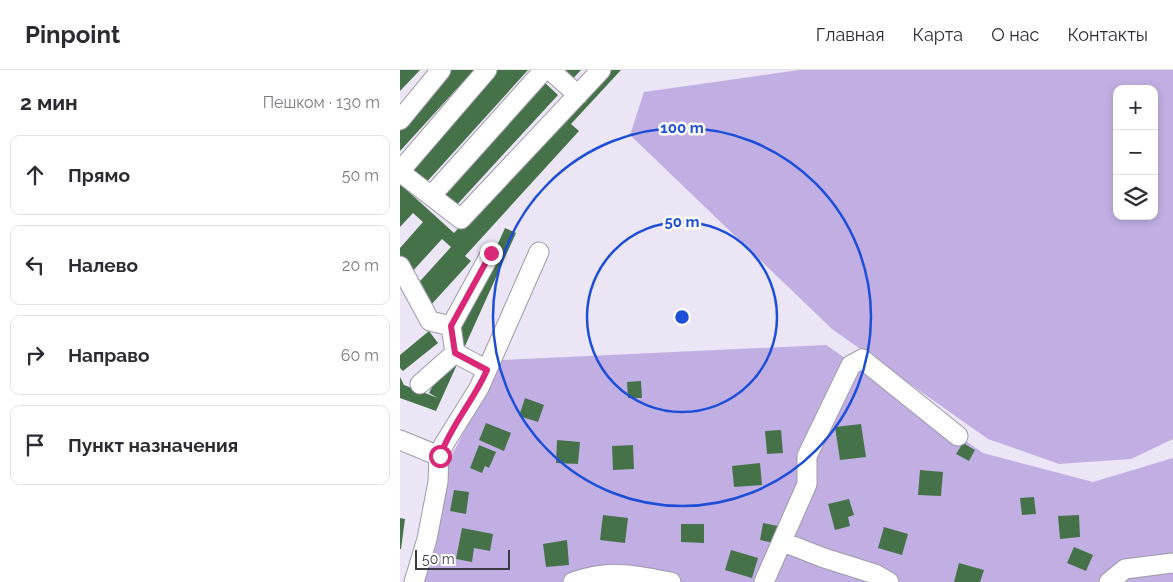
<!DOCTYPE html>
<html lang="ru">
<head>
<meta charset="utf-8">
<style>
	:root { --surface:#fff; --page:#f7f7f7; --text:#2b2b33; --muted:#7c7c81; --line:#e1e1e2 }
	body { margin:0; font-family:Raleway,sans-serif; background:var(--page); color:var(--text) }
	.controls { position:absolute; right:15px; top:15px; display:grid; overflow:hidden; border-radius:10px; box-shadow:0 2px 8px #0003 }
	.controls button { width:45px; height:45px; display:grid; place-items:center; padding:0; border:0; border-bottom:1px solid var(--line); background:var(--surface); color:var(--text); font:25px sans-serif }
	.scale { position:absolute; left:15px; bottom:12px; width:95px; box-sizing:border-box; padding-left:5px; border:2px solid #3d3b42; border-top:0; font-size:14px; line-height:18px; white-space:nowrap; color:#3d3b42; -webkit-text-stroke:4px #fff; paint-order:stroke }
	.stop { position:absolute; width:15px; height:15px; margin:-11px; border:4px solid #db2777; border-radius:50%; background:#fff }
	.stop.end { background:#db2777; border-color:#fff; box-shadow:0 1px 5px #0008 }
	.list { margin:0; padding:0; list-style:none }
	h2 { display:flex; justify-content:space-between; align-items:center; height:65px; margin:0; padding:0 20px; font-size:21px }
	h2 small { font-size:16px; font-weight:400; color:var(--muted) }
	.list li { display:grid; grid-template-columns:32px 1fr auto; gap:15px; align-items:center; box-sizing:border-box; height:80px; margin:0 10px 10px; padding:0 10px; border:1px solid var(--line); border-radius:10px }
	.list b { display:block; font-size:19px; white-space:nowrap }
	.list em { font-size:16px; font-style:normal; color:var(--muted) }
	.icon { flex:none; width:28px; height:28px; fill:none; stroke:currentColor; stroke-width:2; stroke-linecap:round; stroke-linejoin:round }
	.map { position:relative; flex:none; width:773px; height:512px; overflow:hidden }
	header { display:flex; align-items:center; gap:30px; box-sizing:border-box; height:70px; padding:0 25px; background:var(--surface); border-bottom:1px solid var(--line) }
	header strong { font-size:24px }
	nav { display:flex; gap:28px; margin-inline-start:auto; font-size:18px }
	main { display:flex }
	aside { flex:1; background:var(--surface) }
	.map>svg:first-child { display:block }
</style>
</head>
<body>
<header>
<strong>Pinpoint</strong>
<nav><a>Главная</a><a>Карта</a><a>О нас</a><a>Контакты</a></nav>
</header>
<main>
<aside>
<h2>2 мин<small>Пешком · 130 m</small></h2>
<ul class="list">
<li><svg class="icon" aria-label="ahead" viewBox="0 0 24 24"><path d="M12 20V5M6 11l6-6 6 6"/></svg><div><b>Прямо</b></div><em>50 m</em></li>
<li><svg class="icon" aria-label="left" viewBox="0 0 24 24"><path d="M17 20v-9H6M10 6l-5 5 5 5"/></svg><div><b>Налево</b></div><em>20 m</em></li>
<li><svg class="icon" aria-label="right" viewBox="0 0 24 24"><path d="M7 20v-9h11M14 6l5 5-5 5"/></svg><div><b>Направо</b></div><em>60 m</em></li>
<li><svg class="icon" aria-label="arrive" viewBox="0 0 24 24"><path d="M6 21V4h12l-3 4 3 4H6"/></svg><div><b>Пункт назначения</b></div></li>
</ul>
</aside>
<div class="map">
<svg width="773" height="512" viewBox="0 0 773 512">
	<rect width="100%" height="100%" fill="#ebe5f6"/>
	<path fill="#c1afe3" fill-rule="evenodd" d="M399,0H773V369L731,389L659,394L588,369L432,259L230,65L244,22ZM717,19H754V146H717Z
		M426,275L583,383L693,412L773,388V512H23L45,398L102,290Z"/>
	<path fill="#46724a" d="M0,0H20L0,21Z
		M41,0H74L0,81V45Z
		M94,0H128L23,116L4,99Z
		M151,0H181L168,14Z
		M203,0H221L171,54L179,61L65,186L71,191L30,236L12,220L51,177L42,169L10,204L0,194V178L23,152L13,143L0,157V114L54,163Z
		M142,10L158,25L53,139L36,124Z
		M105,158L116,163L65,276L54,271Z
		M29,261L38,273L3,301L0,298V285Z
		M48,285L59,290L36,341L0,328V307L4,315L38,328L29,323Z
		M241,311L242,328H228L227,312Z
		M125,328L144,335L138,352L119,346Z
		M86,353L111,363L104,381L79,370Z
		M461,354L466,387L440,390L435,357Z
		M381,360L383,383L367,384L365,361Z
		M157,370L180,372L178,394L156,393Z
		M563,373L575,380L569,391L556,384Z
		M79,375L96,382L89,398L85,396L82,403L70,398Z
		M233,375L234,399L213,400L212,376Z
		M360,393L362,415L334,417L332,396Z
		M520,400L543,402L541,426L518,425Z
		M54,420L69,422L66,444L50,441Z
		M634,427L636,444L622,445L620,428Z
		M449,429L454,445L448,447L450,456L435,460L428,434Z
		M203,445L228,448L225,473L200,470Z
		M679,445L680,467L660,469L658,446Z
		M0,448L5,449L1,479H0Z
		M363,453L378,456L374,473L360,470Z
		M281,454H304V473L281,472Z
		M484,457L508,464L502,485L478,478Z
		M62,458L93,464L90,481L74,478L72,492L56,489Z
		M167,470L169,495L146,497L143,474Z
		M674,477L693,485L686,501L667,493Z
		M331,480L358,488L352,508L325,500Z
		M559,493L584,500L580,512H554Z"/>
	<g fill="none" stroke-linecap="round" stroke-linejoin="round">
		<defs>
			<path id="minor" d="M150,0L178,25
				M0,50L41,0
				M0,101L87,0
				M0,102L61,149L201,0
				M31,126L144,0
				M0,196L30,251L51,256L55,283L87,300
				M51,256L91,183
				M20,314L55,283
				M0,370L39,386
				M383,472L424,488L475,504L489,512
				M14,512L27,469L38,412L39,386L44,374L79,318L139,182
				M173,512C212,499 231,505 271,512
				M364,512L407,414V386L451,295L462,289L558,366
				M709,512L725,499L773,493"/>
		</defs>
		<use href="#minor" stroke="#9f99a9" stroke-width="21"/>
		<use href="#minor" stroke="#fff" stroke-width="19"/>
	</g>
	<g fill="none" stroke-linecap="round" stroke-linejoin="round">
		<path stroke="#db2777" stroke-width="6" d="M40,386C51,355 74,330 87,300L55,283L51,256L91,183"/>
	</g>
	<g fill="none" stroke="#1d4ed8" stroke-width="2.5">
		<circle cx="282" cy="247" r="95"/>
		<circle cx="282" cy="247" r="189"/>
	</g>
	<circle cx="282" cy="247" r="8" fill="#1d4ed8" stroke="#fff" stroke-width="2.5"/>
	<g font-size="15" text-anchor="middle" font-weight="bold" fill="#1d4ed8" stroke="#fff" stroke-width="5" stroke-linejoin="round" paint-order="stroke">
		<text x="282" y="63">100 m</text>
		<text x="282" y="157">50 m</text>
	</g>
</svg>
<div class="controls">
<button>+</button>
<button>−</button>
<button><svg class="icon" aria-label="layers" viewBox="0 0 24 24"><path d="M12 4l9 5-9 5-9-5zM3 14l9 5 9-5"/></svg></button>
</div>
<div class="scale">50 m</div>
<div class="stop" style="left:40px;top:386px"></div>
<div class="stop end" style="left:91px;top:183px"></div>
</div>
</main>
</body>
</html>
